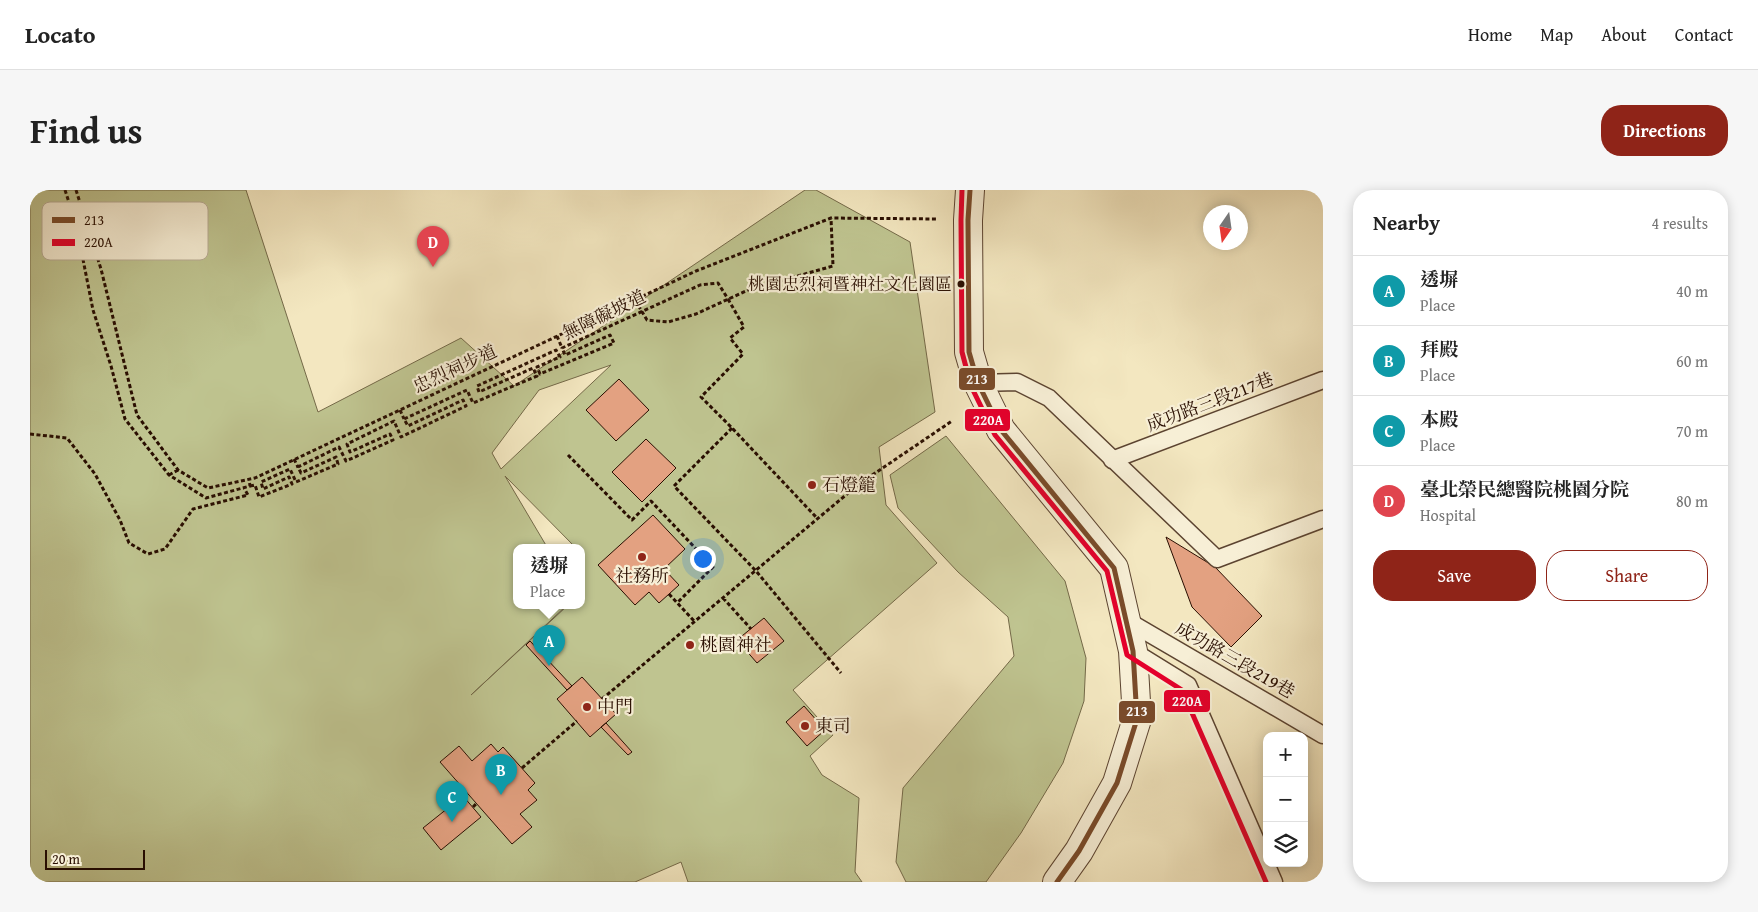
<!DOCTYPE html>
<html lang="en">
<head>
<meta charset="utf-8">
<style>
	:root { --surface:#fff; --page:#f6f6f6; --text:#222; --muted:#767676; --line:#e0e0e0; --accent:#8f2418 }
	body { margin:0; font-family:"Gentium Book Plus","Noto Serif TC",serif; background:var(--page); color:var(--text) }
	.controls { position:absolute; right:15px; bottom:15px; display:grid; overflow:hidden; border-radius:10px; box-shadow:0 2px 12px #0003 }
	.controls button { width:45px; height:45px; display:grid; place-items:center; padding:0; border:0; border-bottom:1px solid var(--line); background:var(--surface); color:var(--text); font:25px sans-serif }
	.compass { position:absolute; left:1173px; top:15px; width:45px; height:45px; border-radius:50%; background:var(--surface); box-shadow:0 2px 12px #0003; rotate:193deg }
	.scale { position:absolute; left:15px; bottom:12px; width:100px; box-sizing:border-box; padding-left:5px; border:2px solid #290e01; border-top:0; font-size:14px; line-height:18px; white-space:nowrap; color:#290e01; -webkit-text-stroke:4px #f7efd6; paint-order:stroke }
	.you { position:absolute; left:672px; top:368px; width:18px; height:18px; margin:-12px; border:4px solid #fff; border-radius:50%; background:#1a73e8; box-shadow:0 0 0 8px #1a73e833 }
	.badge { display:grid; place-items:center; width:32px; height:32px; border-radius:50%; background:var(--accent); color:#fff; font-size:16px; font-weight:700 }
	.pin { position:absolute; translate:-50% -41px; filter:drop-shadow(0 1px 2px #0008) }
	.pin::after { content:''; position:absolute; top:26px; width:18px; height:15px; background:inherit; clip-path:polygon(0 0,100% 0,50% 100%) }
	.popup { position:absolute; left:483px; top:354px; width:72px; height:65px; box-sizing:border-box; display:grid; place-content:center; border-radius:10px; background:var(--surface); filter:drop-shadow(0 1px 4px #0005); font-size:16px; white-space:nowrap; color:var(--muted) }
	.popup b { font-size:19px; color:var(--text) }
	.popup::after { content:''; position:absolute; left:50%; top:100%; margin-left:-10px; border:10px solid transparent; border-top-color:var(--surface) }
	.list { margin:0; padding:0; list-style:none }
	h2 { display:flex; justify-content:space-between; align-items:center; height:65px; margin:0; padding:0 20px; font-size:21px }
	h2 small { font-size:16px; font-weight:400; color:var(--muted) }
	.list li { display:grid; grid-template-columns:32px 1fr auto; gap:15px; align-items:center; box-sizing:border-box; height:70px; padding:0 20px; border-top:1px solid var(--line) }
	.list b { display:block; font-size:19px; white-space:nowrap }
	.list p { margin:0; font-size:16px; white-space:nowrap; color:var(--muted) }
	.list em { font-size:16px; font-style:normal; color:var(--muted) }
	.actions { display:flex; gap:10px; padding:15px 20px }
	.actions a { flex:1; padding:11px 0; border:1px solid var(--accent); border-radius:20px; text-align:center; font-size:18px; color:var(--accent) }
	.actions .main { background:var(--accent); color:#fff }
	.icon { flex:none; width:28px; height:28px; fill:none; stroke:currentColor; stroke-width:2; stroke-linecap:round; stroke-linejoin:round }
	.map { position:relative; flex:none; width:1293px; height:692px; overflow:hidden; border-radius:20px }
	header { display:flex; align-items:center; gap:30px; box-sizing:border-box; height:70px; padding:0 25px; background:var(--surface); border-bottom:1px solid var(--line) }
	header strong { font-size:24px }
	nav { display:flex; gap:28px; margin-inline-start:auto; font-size:18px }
	.intro { display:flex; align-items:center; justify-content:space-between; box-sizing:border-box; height:120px; padding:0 30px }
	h1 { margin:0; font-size:35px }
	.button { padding:12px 22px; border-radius:20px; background:var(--accent); color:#fff; font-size:18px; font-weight:700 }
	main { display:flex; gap:30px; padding:0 30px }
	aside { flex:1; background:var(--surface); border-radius:20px; box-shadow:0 2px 12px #0003 }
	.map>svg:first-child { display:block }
</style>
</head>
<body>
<header>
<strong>Locato</strong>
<nav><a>Home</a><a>Map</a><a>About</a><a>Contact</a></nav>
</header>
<div class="intro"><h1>Find us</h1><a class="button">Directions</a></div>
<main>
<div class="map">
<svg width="1293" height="692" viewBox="0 0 1293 692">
	<rect width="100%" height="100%" fill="#f3e7c0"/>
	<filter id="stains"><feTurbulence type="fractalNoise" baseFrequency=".004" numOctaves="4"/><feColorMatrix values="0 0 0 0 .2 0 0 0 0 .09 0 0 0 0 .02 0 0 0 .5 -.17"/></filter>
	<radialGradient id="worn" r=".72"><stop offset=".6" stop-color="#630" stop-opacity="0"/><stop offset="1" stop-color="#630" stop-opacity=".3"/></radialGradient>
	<path fill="#bfc490" stroke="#746948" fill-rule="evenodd" d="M0,0H216L288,222L431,148L484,196L775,0H786L880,52L905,222L849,257L856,315L907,373L763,500L803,545L780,566L792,585L829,608L825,682L832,692H658L651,672L605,692H0ZM581,175L471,279L462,263L509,200ZM475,286L545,357H552V415H536L537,416L441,505L536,416L486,415V357H517Z
		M916,246L1035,391L1056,468L1054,511L1033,573L991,643L956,692H876L866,672L873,598L984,466L978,427L928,382L868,318L860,285Z"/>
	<path fill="#e3a181" stroke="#290e01" d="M589,189L619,220L586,251L556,220Z
		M616,249L646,278L612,312L582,282Z
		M623,325L655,359L634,379L649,395L629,413L619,402L605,415L568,375Z
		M1136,347L1185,377L1232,426L1201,457L1162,417Z
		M734,428L754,451L727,473L707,450Z
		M500,451L542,496L537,500L496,455Z
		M552,487L586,524L560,547L527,509Z
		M774,516L795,540L777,556L756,532Z
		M576,533L602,562L598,565L571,537Z
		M461,554L468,562L473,557L505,593L498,600L507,610L490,624L502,637L482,654L410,572L429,556L442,571Z
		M433,606L451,627L411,660L393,638Z"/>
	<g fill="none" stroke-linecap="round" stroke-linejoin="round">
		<defs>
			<path id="service" d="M948,193L987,192L1019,208L1187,369L1293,329
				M1082,270L1293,190
				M1096,430L1293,545
				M1103,461L1158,495L1244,692"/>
			<path id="tertiary" d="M940,0L938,30L939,162L948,193L971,240L1084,378L1103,461L1107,529L1087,593L1049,661L1027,692"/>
		</defs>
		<use href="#service" stroke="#5c4431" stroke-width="19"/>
		<use href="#tertiary" stroke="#5c4431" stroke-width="30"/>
		<path stroke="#290e01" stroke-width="3" stroke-dasharray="4 2.5" stroke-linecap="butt" d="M35,0L46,34L63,120L81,176L95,229L139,285L176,308L220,296L219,289
			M46,0L71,79L107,225L148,280L178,298L225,288L666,81L801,28L908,29
			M698,109L714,137L700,148L713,164L671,207L702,238L787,328
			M605,110L617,130L638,132L666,124L718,100L803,76L801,28
			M527,146L532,158
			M370,220L374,229
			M702,238L644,296L726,381L811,483
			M0,244L37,248L65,284L90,330L99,353L118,364L135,359L163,319L218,305L214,298
			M538,265L602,330L621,311L683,377L647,413
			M264,269L268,277
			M139,285L148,280
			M639,404L665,432
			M693,408L721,439
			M572,509L829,294L922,231
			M492,578L547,531
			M443,617L446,614"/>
		<use href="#service" stroke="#f7efd6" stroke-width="16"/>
		<use href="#tertiary" stroke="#f7efd6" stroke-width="28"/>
		<path stroke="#290e01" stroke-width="3" stroke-dasharray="4 2.5" stroke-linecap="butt" d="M220,296L225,295L229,307L262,294L259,287L233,299L231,292L260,279L266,292L308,274L306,267L271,283L268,277L309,257L316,271L363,250L360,244L320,262L317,254L364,231L371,247L436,216L433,210L378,236L374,229L437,200L443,213L507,186L503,178L449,202L447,196L526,160L530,167L507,177L510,184L584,153L580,145L535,165L532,158L670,95L688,93L698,109"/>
		<defs>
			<path id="bus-1" d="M940,0L938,30L939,162L948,193L971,240L1084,378L1103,461L1107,529L1087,593L1049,661L1027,692"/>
			<path id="bus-2" d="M932,0L931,30L932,162L941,196L965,245L1077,381L1097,465L1152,500L1236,692"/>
		</defs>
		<use href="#bus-1" stroke="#f7efd6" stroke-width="9"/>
		<use href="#bus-2" stroke="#f7efd6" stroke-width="9"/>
		<use href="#bus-1" stroke="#7a4b2a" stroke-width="5"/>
		<use href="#bus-2" stroke="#e4002b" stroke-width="5"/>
	</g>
	<circle fill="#290e01" stroke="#f7efd6" stroke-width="2" cx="931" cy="94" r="4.5"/>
	<g fill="#8f2418" stroke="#f7efd6" stroke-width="2">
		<circle cx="782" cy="295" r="5"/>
		<circle cx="612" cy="367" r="5"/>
		<circle cx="660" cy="455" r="5"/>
		<circle cx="557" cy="517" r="5"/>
		<circle cx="775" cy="536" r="5"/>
	</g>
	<g text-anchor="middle" stroke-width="4.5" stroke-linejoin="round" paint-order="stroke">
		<g font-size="17" fill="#290e01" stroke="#f7efd6" text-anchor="end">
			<text x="922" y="100">桃園忠烈祠暨神社文化園區</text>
		</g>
		<g font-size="18" fill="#290e01" stroke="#f7efd6">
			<text transform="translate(574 125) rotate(-26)" y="6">無障礙坡道</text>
			<text transform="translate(425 179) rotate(-25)" y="6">忠烈祠步道</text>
			<text transform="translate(1180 212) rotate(-21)" y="6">成功路三段217巷</text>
			<text transform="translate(1205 470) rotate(30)" y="6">成功路三段219巷</text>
		</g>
		<g font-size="18" fill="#290e01" stroke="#f7efd6" text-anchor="start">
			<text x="792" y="301">石燈籠</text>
			<text x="612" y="392" text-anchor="middle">社務所</text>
			<text x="670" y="461">桃園神社</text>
			<text x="567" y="523">中門</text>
			<text x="785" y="542">東司</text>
		</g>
	</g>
	<rect x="12" y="12" width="166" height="58" rx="8" fill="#f7efd6" stroke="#b9ac96" stroke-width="1"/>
	<rect x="22" y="27" width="23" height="6" fill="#7a4b2a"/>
	<rect x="22" y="49" width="23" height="7" fill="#e4002b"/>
	<g font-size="14" fill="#290e01">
		<text x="54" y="35">213</text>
		<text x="54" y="57">220A</text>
	</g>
	<g stroke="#f7efd6" stroke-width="2">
		<rect x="928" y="177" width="38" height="24" rx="5" fill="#7a4b2a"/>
		<rect x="934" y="218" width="47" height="24" rx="5" fill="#e4002b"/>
		<rect x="1133" y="499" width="48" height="24" rx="5" fill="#e4002b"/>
		<rect x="1088" y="510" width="38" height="24" rx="5" fill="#7a4b2a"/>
	</g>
	<g font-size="14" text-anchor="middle" font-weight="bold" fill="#fff">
		<text x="947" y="194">213</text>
		<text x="958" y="235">220A</text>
		<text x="1157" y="516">220A</text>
		<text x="1107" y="526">213</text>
	</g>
	<rect width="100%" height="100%" filter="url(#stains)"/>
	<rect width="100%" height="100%" fill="url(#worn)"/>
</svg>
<div class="controls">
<button>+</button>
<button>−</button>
<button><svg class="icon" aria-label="layers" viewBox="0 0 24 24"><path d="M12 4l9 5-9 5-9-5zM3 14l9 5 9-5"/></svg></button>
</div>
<svg class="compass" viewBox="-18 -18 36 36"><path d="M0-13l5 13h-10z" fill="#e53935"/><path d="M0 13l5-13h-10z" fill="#767676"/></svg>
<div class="scale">20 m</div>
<div class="you"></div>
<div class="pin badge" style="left:519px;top:476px;background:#0f9aa8">A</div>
<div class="popup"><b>透塀</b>Place</div>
<div class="pin badge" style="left:471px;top:605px;background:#0f9aa8">B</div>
<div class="pin badge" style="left:422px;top:632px;background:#0f9aa8">C</div>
<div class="pin badge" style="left:403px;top:77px;background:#e0444e">D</div>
</div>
<aside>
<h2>Nearby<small>4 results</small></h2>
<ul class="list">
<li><span class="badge" style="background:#0f9aa8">A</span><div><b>透塀</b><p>Place</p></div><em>40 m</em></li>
<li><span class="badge" style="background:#0f9aa8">B</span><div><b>拜殿</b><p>Place</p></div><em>60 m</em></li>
<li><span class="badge" style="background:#0f9aa8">C</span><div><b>本殿</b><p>Place</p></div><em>70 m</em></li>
<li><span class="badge" style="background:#e0444e">D</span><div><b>臺北榮民總醫院桃園分院</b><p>Hospital</p></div><em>80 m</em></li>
</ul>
<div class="actions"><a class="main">Save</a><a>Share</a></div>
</aside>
</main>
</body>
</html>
